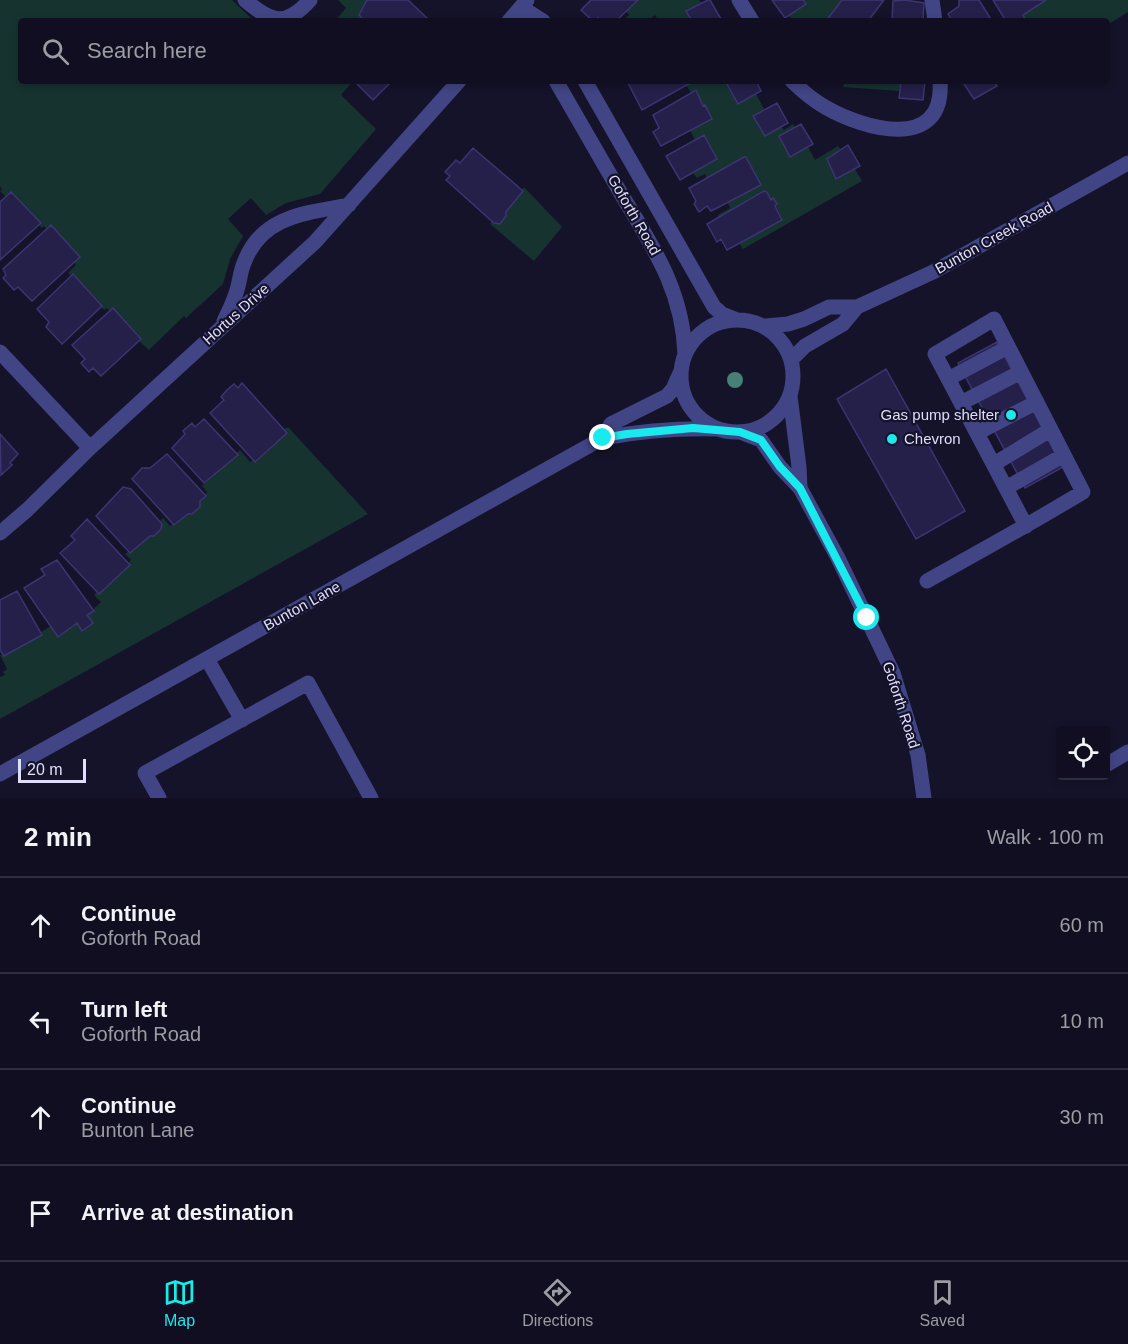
<!DOCTYPE html>
<html lang="en">
<head>
<meta charset="utf-8">
<style>
	:root { --surface:#100e20; --page:#1e1c2d; --text:#f1f3f6; --muted:#9c9ca5; --line:#302e3e; --accent:#19eaee }
	body { margin:0; font-family:Arial,sans-serif; background:var(--page); color:var(--text) }
	.controls { position:absolute; right:18px; bottom:18px; display:grid; overflow:hidden; border-radius:6px; box-shadow:0 3px 9px #0003 }
	.controls button { width:54px; height:54px; display:grid; place-items:center; padding:0; border:0; border-bottom:2px solid var(--line); background:var(--surface); color:var(--text); font:30px sans-serif }
	.scale { position:absolute; left:18px; bottom:15px; width:68px; box-sizing:border-box; padding-left:6px; border:3px solid #dfdefd; border-top:0; font-size:16px; line-height:21px; white-space:nowrap; color:#dfdefd; -webkit-text-stroke:4px #15132a; paint-order:stroke }
	.stop { position:absolute; width:18px; height:18px; margin:-14px; border:4px solid #19eaee; border-radius:50%; background:#fff }
	.stop.end { background:#19eaee; border-color:#fff; box-shadow:0 2px 6px #0008 }
	.list { margin:0; padding:0; list-style:none }
	h2 { display:flex; justify-content:space-between; align-items:center; height:78px; margin:0; padding:0 24px; font-size:26px }
	h2 small { font-size:20px; font-weight:400; color:var(--muted) }
	.list li { display:grid; grid-template-columns:39px 1fr auto; gap:18px; align-items:center; box-sizing:border-box; height:96px; padding:0 24px; border-top:2px solid var(--line) }
	.list b { display:block; font-size:22px; white-space:nowrap }
	.list p { margin:0; font-size:20px; white-space:nowrap; color:var(--muted) }
	.list em { font-size:20px; font-style:normal; color:var(--muted) }
	.icon { flex:none; width:33px; height:33px; fill:none; stroke:currentColor; stroke-width:2; stroke-linecap:round; stroke-linejoin:round }
	.map { position:relative; flex:none; width:1128px; height:798px; overflow:hidden }
	.search { position:absolute; background:var(--surface); box-shadow:0 3px 9px #0003; left:18px; right:18px; top:18px; height:66px; display:flex; align-items:center; gap:15px; box-sizing:border-box; padding:0 21px; border-radius:6px; color:var(--muted); font-size:22px }
	.sheet { height:462px; background:var(--surface) }
	nav { display:flex; justify-content:space-around; align-items:center; box-sizing:border-box; height:84px; border-top:2px solid var(--line); background:var(--surface); font-size:16px; color:var(--muted) }
	nav a { display:grid; justify-items:center; gap:3px }
	nav .on { color:var(--accent) }
	.map>svg:first-child { display:block }
</style>
</head>
<body>
<div class="map">
<svg width="1128" height="798" viewBox="0 0 1128 798">
	<rect width="100%" height="100%" fill="#15132a"/>
	<path fill="#163330" d="M0,0H232L254,21H21V81H353L341,95L376,129L320,194L286,203L266,215L251,198L228,219L243,236L230,259L223,284L186,318L184,316L149,350L139,341L141,338L113,308L109,311L107,308L104,310L101,307L102,305L74,275L72,276L68,273L76,265L74,262L80,257L51,225L47,229L44,226L42,228L39,225L41,223L11,192L6,197L0,191L2,189L0,186Z
		M338,0H367L359,15L365,21H335L346,8Z
		M638,0H699L702,3L686,11L692,21H659L655,15L647,21H623L629,15L626,11Z
		M803,0H842L826,21H792L789,15L806,4Z
		M1046,0H1128V12L1107,25V21H1026L1023,15Z
		M693,81H732L727,84L739,104L756,94L764,109L753,116L765,135L781,127L784,130L793,124L795,128L779,136L790,157L808,147L815,160L838,146L841,150L827,160L836,179L855,169L862,181L743,249L739,243L782,219L773,199L718,218V215L730,208L728,203L760,185L707,179L705,174L697,178L693,173L717,158L704,135L695,140L690,130L712,119L705,105L703,106L696,91L691,93L686,85Z
		M845,81H901L899,91L843,87Z
		M524,187L562,227L534,261L490,224L492,221L494,223H500L506,216V212L523,191L522,190Z
		M288,427L368,514L0,719V677L5,675L3,672L7,669L0,655H4L51,626L59,637L77,623L82,630L93,623L87,615L101,602L94,595L97,592L99,594L131,560L125,554L128,552L130,553L150,536H154L161,529L162,524L160,521L163,518L170,526L173,524L175,525L188,514H192L200,507V501L207,492L202,486L238,455L237,453L240,450L250,462L253,460L256,462L287,433L284,429Z"/>
	<path fill="#252049" stroke="#3c3473" stroke-width="1.5" d="M367,0H408L430,21H365L359,15Z
		M591,0H638L616,21H602L598,18L593,21L581,10Z
		M708,0H710L721,19L718,21H692L686,11Z
		M772,0H803L806,4L785,18Z
		M842,0H884L868,21H826Z
		M905,0L924,3L923,21H892L893,1Z
		M959,0H979L992,21H952L948,14L959,6Z
		M993,0H1046L1023,15L1026,21H1006Z
		M354,81H392L373,100Z
		M627,81H694L642,110Z
		M732,81H756L761,91L738,104L727,84Z
		M901,81H925L923,100L899,98Z
		M962,81H994L997,86L974,99Z
		M696,90L703,106L705,105L712,119L661,146L653,132L659,128L653,115Z
		M777,103L788,123L765,136L753,116Z
		M801,124L813,144L790,157L779,136Z
		M704,135L717,159L680,180L666,156Z
		M848,145L860,166L836,179L827,159Z
		M473,148L523,191L506,212V216L500,224L494,223L446,180L450,176L445,172L456,160L460,163Z
		M744,157H746L761,185L717,208L711,211L707,206L699,212L694,204L696,201L689,188Z
		M764,191L767,192L771,200L773,198L777,204L775,206L782,220L727,250L721,239L717,242L707,224Z
		M11,192L41,223L0,260V202Z
		M51,225L80,257L32,301L18,287L14,290L3,278L6,275L3,269Z
		M73,274L102,306L62,344L46,327L49,322L37,309Z
		M113,308L141,339L101,376L93,368L89,372L81,363L85,359L72,345Z
		M997,342L1063,467L1025,488L958,363Z
		M886,369L965,511L916,539L837,399Z
		M242,383L287,433L255,462L210,413L224,400L221,397L227,390L234,384L238,388Z
		M204,419L238,455L204,483L172,448L185,434L183,431L192,423L195,427Z
		M0,434L18,454L10,463L12,465L1,475Z
		M167,454L206,496L200,501V507L192,514H188L174,525L132,479L142,468H150Z
		M123,487L131,489L162,524L161,529L154,536H150L130,553L96,516Z
		M87,519L130,565L99,594L60,553L75,540L71,536Z
		M57,560L94,611L87,615L93,623L82,631L77,623L58,637L24,588L45,575L41,569Z
		M17,591L42,635L4,656L0,650V600Z"/>
	<g fill="none" stroke-linecap="round" stroke-linejoin="round">
		<path stroke="#424585" stroke-width="15" d="M245,0C271,22 285,28 310,0
			M739,0L752,21
			M932,0L935,21
			M509,21L527,0
			M526,21L521,7L543,21
			M556,81C577,118 599,155 620,192C652,246 683,289 685,355
			M585,81L714,307L722,314L737,320
			M792,81C802,91 813,100 825,107C863,129 945,153 940,81
			M681 376a56 56 0 1 1 112 0a56 56 0 1 1-112 0Z
			M224,321C229,311 234,301 237,290C240,281 240,272 244,263C261,216 306,213 349,205
			M766,326L788,324L804,319L829,307H857L933,272L1128,163
			M0,352L90,448
			M791,360L805,346L843,324L857,307
			M948,379L1008,347
			M790,396L799,467L800,488
			M961,403L1021,372
			M740,432L761,440L780,467L800,488L838,558L893,673L918,755L924,798
			M977,433L1037,402
			M603,438L611,424L667,396L673,389L680,373
			M994,464L1050,430
			M1006,488L1064,455
			M0,533L27,510L90,448L315,242L459,81
			M927,581C979,552 1032,523 1083,492L994,319L935,354L1026,526
			M207,659L242,720
			M1106,765L1128,752
			M0,774L603,438C641,431 680,428 718,429
			M159,798L145,773L308,683L371,798"/>
	</g>
	<circle fill="#468076" cx="735" cy="380" r="8"/>
	<g fill="none" stroke-linecap="round" stroke-linejoin="round">
		<path stroke="#19eaee" stroke-width="8" d="M603,438L627,434L693,428L740,432L761,440L780,467L800,488L867,618"/>
	</g>
	<g fill="#19eaee" stroke="#15132a" stroke-width="2">
		<circle cx="1011" cy="415" r="6"/>
		<circle cx="892" cy="439" r="6"/>
	</g>
	<g text-anchor="middle" stroke-width="4.5" stroke-linejoin="round" paint-order="stroke">
		<g font-size="15" fill="#dfdefd" stroke="#15132a">
			<text transform="translate(634 215) rotate(60)" y="5">Goforth Road</text>
			<text transform="translate(994 238) rotate(-29)" y="5">Bunton Creek Road</text>
			<text transform="translate(236 314) rotate(-42)" y="5">Hortus Drive</text>
			<text transform="translate(302 606) rotate(-29)" y="5">Bunton Lane</text>
			<text transform="translate(901 705) rotate(72)" y="5">Goforth Road</text>
		</g>
		<g font-size="15" fill="#dfdefd" stroke="#15132a" text-anchor="end">
			<text x="999" y="420">Gas pump shelter</text>
			<text x="904" y="444" text-anchor="start">Chevron</text>
		</g>
	</g>
</svg>
<div class="controls">
<button><svg class="icon" aria-label="locate" viewBox="0 0 24 24"><circle cx="12" cy="12" r="6"/><path d="M12 2v4M12 18v4M2 12h4M18 12h4"/></svg></button>
</div>
<div class="scale">20 m</div>
<div class="stop" style="left:867px;top:618px"></div>
<div class="stop end" style="left:603px;top:438px"></div>
<div class="search"><svg class="icon" aria-label="search" viewBox="0 0 24 24"><circle cx="10" cy="10" r="6"/><path d="M15 15l6 6"/></svg>Search here</div>
</div>
<section class="sheet">
<h2>2 min<small>Walk · 100 m</small></h2>
<ul class="list">
<li><svg class="icon" aria-label="ahead" viewBox="0 0 24 24"><path d="M12 20V5M6 11l6-6 6 6"/></svg><div><b>Continue</b><p>Goforth Road</p></div><em>60 m</em></li>
<li><svg class="icon" aria-label="left" viewBox="0 0 24 24"><path d="M17 20v-9H6M10 6l-5 5 5 5"/></svg><div><b>Turn left</b><p>Goforth Road</p></div><em>10 m</em></li>
<li><svg class="icon" aria-label="ahead" viewBox="0 0 24 24"><path d="M12 20V5M6 11l6-6 6 6"/></svg><div><b>Continue</b><p>Bunton Lane</p></div><em>30 m</em></li>
<li><svg class="icon" aria-label="arrive" viewBox="0 0 24 24"><path d="M6 21V4h12l-3 4 3 4H6"/></svg><div><b>Arrive at destination</b></div></li>
</ul>
</section>
<nav>
<a class="on"><svg class="icon" aria-label="map" viewBox="0 0 24 24"><path d="M3 6l6-2 6 2 6-2v14l-6 2-6-2-6 2zM9 4v14M15 6v14"/></svg>Map</a>
<a><svg class="icon" aria-label="directions" viewBox="0 0 24 24"><path d="M12 3l9 9-9 9-9-9zM9 14v-3h6M13 9l2 2-2 2"/></svg>Directions</a>
<a><svg class="icon" aria-label="saved" viewBox="0 0 24 24"><path d="M7 4h10v16l-5-4-5 4z"/></svg>Saved</a>
</nav>
</body>
</html>
